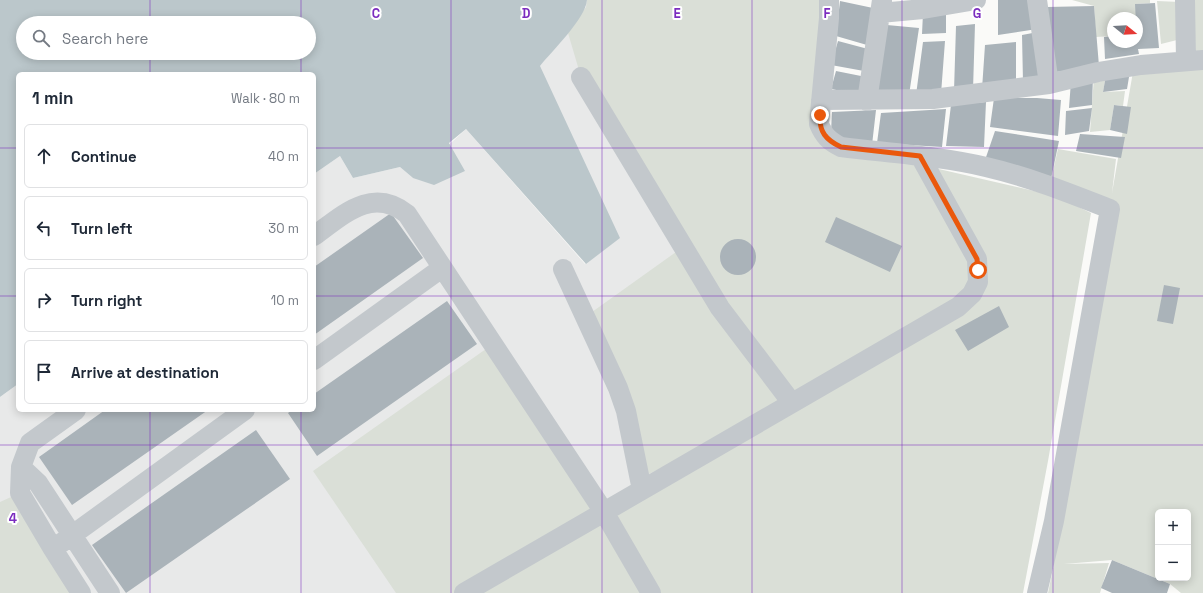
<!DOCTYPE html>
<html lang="en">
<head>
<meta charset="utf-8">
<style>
	:root { --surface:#fff; --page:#f6f6f7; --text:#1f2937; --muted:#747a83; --line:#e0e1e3 }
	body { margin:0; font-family:"Space Grotesk",sans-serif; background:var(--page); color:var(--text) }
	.controls { position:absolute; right:12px; bottom:12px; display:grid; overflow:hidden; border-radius:6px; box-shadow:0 2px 10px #0003 }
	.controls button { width:36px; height:36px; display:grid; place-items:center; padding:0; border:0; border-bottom:1px solid var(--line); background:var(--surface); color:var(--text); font:20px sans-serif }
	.compass { position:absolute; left:1107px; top:12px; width:36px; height:36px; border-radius:50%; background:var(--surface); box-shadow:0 2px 10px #0003; rotate:108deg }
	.stop { position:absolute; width:12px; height:12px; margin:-9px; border:3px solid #ea580c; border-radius:50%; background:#fff }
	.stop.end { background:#ea580c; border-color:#fff; box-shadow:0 1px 4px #0008 }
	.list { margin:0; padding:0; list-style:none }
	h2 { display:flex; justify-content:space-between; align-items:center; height:52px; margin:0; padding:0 16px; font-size:17px }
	h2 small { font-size:13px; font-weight:400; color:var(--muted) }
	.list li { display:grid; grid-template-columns:26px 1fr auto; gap:12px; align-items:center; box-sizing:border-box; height:64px; margin:0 8px 8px; padding:0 8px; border:1px solid var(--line); border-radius:6px }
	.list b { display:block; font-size:15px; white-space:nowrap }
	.list em { font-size:13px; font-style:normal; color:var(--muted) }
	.icon { flex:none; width:22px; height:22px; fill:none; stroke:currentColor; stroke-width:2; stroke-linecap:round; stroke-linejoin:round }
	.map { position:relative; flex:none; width:1203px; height:593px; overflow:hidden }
	.search { position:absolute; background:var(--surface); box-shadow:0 2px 10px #0003; left:16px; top:16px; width:300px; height:44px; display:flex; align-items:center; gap:10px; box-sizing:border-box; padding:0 14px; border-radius:22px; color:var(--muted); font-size:15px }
	.panel { position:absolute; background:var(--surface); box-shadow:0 2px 10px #0003; left:16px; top:72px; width:300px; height:340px; border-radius:6px }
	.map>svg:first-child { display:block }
</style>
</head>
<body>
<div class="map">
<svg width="1203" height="593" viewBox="0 0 1203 593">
	<rect width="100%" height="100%" fill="#fafaf8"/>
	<path fill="#e8e9e9" d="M587,0L1009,593H0V397L18,384V410H314V174L340,156L353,178L400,167L413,178L466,129L585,264L619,238L539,66L568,33L586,7Z"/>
	<path fill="#dadfd7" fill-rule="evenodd" d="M587,0H827L824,136L920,156L977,259L972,294L786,406L639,479L585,317L683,247L581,77L568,33L586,7Z
		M1072,0H1150V3L1136,4V18H1113V36L1096,37L1094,6Z
		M1187,0H1203V60L1188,61Z
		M1157,1L1180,2L1181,39L1161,44Z
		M1203,63V593H1181L1170,584L1112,560L1064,564L1109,563L1100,593H1048L1054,564L1044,565L1110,210L1051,179L1058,149L1116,159L1112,193L1134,66ZM1158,512H1188V578H1158Z
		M1106,75L1103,92L1125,91L1123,106L1114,105L1110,130L1090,132L1094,77Z
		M930,167L1056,196L1091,213L1048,461L1023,593H658L612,513L965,307L985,270Z
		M493,344L600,506L460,593H396L313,471Z
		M20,493L88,593H0V502Z
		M601,519L644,593H472Z"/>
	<path fill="#bbc7cb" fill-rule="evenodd" d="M0,0H587C586,18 552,51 540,66L620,238L586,264L466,129L449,143L465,171L434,185L413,178L400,167L353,178L340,156L314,174V74H18V384L0,397ZM23,23H309V53H23Z"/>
	<path fill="#aab3b9" d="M998,0H1033L1037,29L998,35Z
		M840,1L873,8L867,45L836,36Z
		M1155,3L1159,48L1138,49L1139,54L1105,59L1104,37L1113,36V42H1137L1135,4Z
		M1094,6L1099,66L1056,72L1047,7Z
		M946,11V33L922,34L923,13Z
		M975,24L973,90L954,91L956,26Z
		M887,25L919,28L909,95L874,94Z
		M1038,32L1046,79L1023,82L1022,35Z
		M838,41L868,49L864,71L831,65Z
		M945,41L941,94L916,95L923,42Z
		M1016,42V84L982,89L985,45Z
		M836,71L866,77L863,95L831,89Z
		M1130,71L1127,89L1103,92L1106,75Z
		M1093,76L1092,105L1069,108L1071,81Z
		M994,98H1037L1061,100L1058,136L990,127Z
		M986,102L984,147L946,146L951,105Z
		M1114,105L1131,107L1127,134L1110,130Z
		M1092,108L1089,131L1065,135L1066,111Z
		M946,109L942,147L877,143L881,113Z
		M876,110L872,145L848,142L831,132L832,112Z
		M995,131L1059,141L1051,179L984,163Z
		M1080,134L1125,137L1121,158L1076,151Z
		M391,213L423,258L314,335V267Z
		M836,217L902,246L890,272L825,242Z
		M720 257a18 18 0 1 1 36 0a18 18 0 1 1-36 0Z
		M1164,285L1180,288L1173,324L1157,321Z
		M447,301L477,344L317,456L288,413L292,410H314V394Z
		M999,306L1009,327L968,351L955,330Z
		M105,410H208L72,505L39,457Z
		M256,430L290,479L126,593L92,545Z
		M1112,560L1170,584L1167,593H1112L1101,588Z"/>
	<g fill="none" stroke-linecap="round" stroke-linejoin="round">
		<path stroke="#c3c8cc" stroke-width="20" d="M829,0V18L819,124C824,136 829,141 841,147C889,153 939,156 986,167C1029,177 1069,193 1110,209L1054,521L1037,593
			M1037,0L1049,84
			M1185,0L1186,61
			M880,13L923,9L976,0
			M581,77L720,308L792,403
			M821,100L933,99L1049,84L1098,72L1141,65L1203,60
			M867,101L882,0
			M314,236C343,215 372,186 407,214L604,512L464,593
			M563,269L618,388L626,411L642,490
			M314,360L442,268
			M76,410L30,443L21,467L20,493L53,549L81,593
			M21,467L38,483L110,593
			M53,549L245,410
			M651,593L604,512L958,307L972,294L978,282L977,259L920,156"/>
	</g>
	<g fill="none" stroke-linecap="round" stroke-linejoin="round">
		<path stroke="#ea580c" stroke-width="5" d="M820,115C819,132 826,140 841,147L920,156L977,259L978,270"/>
	</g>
	<path fill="none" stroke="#7b2cbf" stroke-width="1" stroke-opacity="0.55" d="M150,0V23M301,0V23M451,0V593M602,0V593M752,0V593M902,0V593M1053,0V593M150,53V74M301,53V74M0,148H18M314,148H1203M0,296H18M314,296H1203M150,410V593M301,410V593M0,445H1203"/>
	<g font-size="13" text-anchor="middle" font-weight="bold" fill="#7b2cbf" stroke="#fff" stroke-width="4" stroke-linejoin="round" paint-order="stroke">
		<text x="376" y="18">C</text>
		<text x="526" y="18">D</text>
		<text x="677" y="18">E</text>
		<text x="827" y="18">F</text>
		<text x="977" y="18">G</text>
		<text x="13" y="523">4</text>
	</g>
</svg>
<div class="controls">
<button>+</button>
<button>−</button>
</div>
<svg class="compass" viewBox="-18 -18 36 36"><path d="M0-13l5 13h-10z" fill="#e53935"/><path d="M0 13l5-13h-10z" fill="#747a83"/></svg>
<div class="stop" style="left:978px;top:270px"></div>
<div class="stop end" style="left:820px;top:115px"></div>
<div class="search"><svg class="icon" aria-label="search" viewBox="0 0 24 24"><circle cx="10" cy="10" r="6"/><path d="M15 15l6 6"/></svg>Search here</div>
<section class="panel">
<h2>1 min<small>Walk · 80 m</small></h2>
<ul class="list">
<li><svg class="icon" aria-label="ahead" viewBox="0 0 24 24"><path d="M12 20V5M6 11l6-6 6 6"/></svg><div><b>Continue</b></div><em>40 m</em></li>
<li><svg class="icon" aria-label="left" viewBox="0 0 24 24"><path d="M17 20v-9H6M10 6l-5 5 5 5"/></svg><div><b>Turn left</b></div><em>30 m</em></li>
<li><svg class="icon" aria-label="right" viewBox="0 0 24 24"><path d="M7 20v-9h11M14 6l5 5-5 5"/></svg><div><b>Turn right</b></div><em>10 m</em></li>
<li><svg class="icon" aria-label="arrive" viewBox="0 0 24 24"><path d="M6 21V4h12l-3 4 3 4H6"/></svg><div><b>Arrive at destination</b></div></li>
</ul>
</section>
</div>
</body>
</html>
